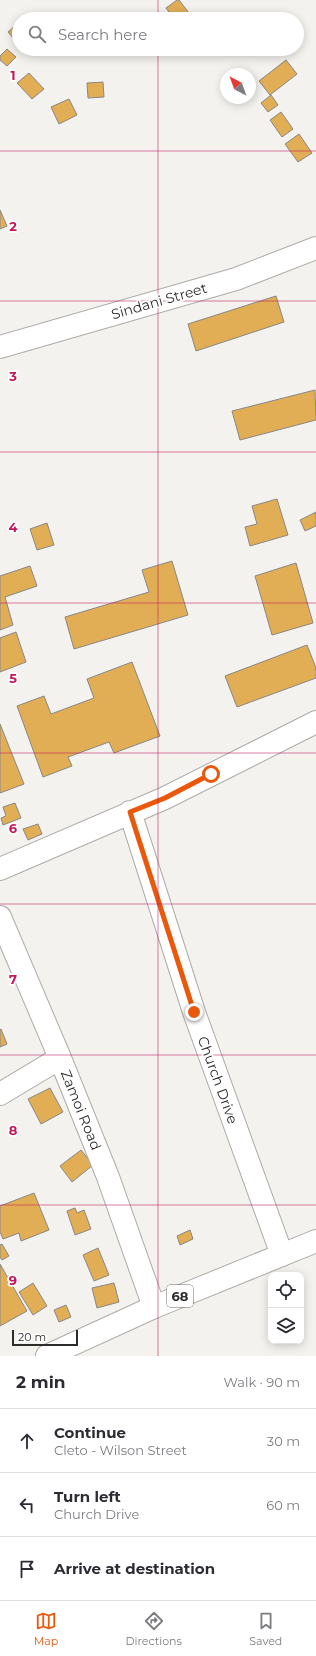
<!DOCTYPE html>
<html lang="en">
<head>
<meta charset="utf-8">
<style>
	:root { --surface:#fff; --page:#f7f7f7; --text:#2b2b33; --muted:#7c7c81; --line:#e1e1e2; --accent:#ea580c }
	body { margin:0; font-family:Montserrat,sans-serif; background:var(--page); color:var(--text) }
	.controls { position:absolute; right:12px; bottom:12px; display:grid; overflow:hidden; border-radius:8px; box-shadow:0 2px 10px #0003 }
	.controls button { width:36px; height:36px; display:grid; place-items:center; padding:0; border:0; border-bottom:1px solid var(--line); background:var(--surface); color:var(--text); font:20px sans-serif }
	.compass { position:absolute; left:220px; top:68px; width:36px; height:36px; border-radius:50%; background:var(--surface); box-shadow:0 2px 10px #0003; rotate:319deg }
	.scale { position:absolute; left:12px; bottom:10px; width:66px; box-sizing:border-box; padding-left:4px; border:2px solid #2d2c2b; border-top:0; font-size:11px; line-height:14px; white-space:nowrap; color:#2d2c2b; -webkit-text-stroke:3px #fff; paint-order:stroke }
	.stop { position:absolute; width:12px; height:12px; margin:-9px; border:3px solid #ea580c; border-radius:50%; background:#fff }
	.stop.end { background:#ea580c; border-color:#fff; box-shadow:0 1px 4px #0008 }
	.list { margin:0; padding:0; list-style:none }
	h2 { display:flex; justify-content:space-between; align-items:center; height:52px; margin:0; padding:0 16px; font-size:17px }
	h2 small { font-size:13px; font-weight:400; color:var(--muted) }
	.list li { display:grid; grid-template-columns:26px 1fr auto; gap:12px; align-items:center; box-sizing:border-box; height:64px; padding:0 16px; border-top:1px solid var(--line) }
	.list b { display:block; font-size:15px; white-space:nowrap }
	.list p { margin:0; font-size:13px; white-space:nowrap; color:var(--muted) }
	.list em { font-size:13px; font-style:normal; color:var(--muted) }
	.icon { flex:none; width:22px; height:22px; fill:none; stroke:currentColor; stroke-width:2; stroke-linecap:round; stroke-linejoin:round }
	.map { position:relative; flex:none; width:316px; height:1356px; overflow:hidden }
	.search { position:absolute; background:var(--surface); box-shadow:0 2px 10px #0003; left:12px; right:12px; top:12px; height:44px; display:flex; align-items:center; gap:10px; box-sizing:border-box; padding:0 14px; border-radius:22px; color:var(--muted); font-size:15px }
	.sheet { height:244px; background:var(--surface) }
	nav { display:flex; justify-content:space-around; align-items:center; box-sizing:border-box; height:56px; border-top:1px solid var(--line); background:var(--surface); font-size:11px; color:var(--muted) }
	nav a { display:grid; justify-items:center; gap:2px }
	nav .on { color:var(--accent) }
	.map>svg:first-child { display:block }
</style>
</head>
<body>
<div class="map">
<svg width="316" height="1356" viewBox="0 0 316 1356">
	<rect width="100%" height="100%" fill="#f4f2ee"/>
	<path fill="#e1ae56" stroke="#898784" d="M177,0H179L189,13L181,19H174L166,8Z
		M16,25L19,28V36L15,40L8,32Z
		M7,49L16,57L7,66L0,60V56Z
		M286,60L297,74L270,95L259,81Z
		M29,73L44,89L32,99L17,83Z
		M103,82L104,97L88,98L87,83Z
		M271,95L278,105L268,112L261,103Z
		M69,99L77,115L59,124L51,107Z
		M281,112L293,129L282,137L270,120Z
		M299,134L312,153L298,162L285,144Z
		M0,210L7,226L0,229Z
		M276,296L284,322L196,351L188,324Z
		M315,390L316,420L240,440L232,411Z
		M277,499L288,535L250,546L245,527L257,524L252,506Z
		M316,512V526L305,531L300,520Z
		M47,523L54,545L37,550L30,529Z
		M172,561L188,615L74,649L65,617L149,592L142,570Z
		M296,563L313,623L272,635L255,576Z
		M30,566L37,586L5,597L13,625L0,630V576Z
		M16,632L26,662L0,672V638Z
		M307,645L316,668V678L237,707L225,676Z
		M132,662L160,736L114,753L109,742L68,757L72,766L43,777L17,706L44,696L51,714L94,698L87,679Z
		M0,724L24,784L0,793Z
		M15,803L21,818L3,825L1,818L6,816L3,807Z
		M38,824L42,834L28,840L23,829Z
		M1,1029L7,1044L0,1047V1030Z
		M50,1088L63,1112L41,1124L28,1099Z
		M81,1150L93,1165L72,1182L60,1166Z
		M34,1193L49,1230L21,1241L19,1233L3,1239L0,1232V1206Z
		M75,1208L77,1213L84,1210L91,1229L75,1235L67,1211Z
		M190,1230L193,1239L180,1245L177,1236Z
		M2,1244L9,1256L2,1260L0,1257V1245Z
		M98,1248L109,1275L94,1281L83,1255Z
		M0,1264L27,1311L0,1326Z
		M33,1283L47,1306L33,1315L19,1292Z
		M114,1283L119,1302L97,1308L92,1288Z
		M66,1305L71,1317L59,1322L54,1310Z"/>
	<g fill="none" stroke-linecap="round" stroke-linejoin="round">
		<defs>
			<path id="minor" d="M0,347L236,279L316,248
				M130,812L194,1012L282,1255
				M0,869L165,798L316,722
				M0,917L60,1058L108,1177L154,1307
				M0,1094L60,1058"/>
			<path id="major" d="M47,1356L154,1307L316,1241"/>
		</defs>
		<use href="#minor" stroke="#aeaba8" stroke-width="24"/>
		<use href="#major" stroke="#aeaba8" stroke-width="24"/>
		<use href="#minor" stroke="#fff" stroke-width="22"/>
		<use href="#major" stroke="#fff" stroke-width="22"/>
	</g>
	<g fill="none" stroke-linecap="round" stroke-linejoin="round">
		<path stroke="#ea580c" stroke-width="5" d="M194,1012L130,812L165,798L211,774"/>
	</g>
	<path fill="none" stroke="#c2185b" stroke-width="1" stroke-opacity="0.55" d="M158,0V19M158,49V1356M0,151H316M0,301H316M0,452H316M0,603H316M0,753H316M0,904H316M0,1055H316M0,1205H316"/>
	<g text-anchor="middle" stroke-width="3.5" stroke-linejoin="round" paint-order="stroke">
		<rect fill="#fff" stroke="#6c6b6b" stroke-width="1" x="167" y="1285" width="26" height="22" rx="3"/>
		<g font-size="13" font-weight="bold" fill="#2d2c2b">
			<text x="180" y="1301">68</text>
		</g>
		<g font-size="14" fill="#2d2c2b" stroke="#fff">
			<text transform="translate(159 301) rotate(-16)" y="5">Sindani Street</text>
			<text transform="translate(218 1080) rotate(70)" y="5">Church Drive</text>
			<text transform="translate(81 1110) rotate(68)" y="5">Zamoi Road</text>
		</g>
	</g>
	<g font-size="13" text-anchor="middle" font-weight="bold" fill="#c2185b" stroke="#fff" stroke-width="3.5" stroke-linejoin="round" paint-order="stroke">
		<text x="13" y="80">1</text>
		<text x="13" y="231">2</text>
		<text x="13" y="381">3</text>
		<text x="13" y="532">4</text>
		<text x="13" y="683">5</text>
		<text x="13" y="833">6</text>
		<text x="13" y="984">7</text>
		<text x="13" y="1135">8</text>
		<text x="13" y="1285">9</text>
	</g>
</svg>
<div class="controls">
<button><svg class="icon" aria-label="locate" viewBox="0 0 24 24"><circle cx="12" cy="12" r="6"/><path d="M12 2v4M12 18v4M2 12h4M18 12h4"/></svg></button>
<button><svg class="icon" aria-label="layers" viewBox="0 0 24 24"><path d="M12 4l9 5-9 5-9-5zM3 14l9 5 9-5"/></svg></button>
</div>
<svg class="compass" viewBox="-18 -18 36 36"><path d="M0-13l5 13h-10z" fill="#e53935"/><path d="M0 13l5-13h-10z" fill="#7c7c81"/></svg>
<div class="scale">20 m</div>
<div class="stop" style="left:211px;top:774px"></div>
<div class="stop end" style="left:194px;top:1012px"></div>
<div class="search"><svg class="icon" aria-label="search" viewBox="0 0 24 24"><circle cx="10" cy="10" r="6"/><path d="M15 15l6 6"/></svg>Search here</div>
</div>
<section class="sheet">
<h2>2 min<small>Walk · 90 m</small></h2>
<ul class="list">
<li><svg class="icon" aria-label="ahead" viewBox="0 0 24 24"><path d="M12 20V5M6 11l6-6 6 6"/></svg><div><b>Continue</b><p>Cleto - Wilson Street</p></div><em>30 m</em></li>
<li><svg class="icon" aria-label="left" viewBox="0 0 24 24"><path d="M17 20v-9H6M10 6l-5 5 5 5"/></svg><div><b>Turn left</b><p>Church Drive</p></div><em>60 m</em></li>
<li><svg class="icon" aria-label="arrive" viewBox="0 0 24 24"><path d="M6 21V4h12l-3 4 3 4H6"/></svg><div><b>Arrive at destination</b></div></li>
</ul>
</section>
<nav>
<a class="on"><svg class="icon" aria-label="map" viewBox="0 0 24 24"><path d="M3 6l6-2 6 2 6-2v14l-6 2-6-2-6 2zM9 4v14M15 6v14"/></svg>Map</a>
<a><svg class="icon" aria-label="directions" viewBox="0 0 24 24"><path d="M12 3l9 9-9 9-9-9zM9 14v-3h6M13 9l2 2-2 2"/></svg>Directions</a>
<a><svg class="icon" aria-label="saved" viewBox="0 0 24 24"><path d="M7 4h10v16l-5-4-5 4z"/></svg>Saved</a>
</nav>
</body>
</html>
